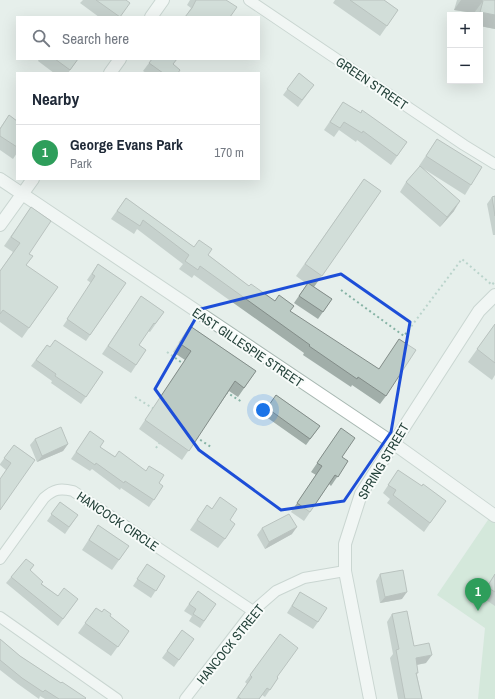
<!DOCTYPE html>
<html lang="en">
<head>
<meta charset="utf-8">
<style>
	:root { --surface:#fff; --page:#f2f2f3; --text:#1f2937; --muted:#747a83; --line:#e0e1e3; --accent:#7f5249 }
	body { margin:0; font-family:"Archivo Narrow",sans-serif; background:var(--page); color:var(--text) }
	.controls { position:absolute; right:12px; top:12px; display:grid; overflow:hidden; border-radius:0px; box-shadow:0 4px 16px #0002 }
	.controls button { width:36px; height:36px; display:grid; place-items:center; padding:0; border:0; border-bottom:1px solid var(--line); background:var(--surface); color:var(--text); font:20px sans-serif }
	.you { position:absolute; left:263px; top:410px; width:14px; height:14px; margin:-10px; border:3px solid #fff; border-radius:50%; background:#1a73e8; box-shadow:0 0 0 6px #1a73e833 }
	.badge { display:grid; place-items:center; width:26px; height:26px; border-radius:50%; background:var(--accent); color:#fff; font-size:13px; font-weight:700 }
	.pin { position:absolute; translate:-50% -33px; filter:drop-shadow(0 1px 2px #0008) }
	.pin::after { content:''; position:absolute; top:21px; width:14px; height:12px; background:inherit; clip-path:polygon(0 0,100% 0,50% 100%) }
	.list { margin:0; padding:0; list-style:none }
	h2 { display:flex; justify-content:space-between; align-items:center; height:52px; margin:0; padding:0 16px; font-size:17px }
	h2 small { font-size:13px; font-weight:400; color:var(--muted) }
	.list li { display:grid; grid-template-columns:26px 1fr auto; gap:12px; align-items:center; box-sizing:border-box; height:56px; padding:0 16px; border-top:1px solid var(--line) }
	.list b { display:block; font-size:15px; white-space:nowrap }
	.list p { margin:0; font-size:13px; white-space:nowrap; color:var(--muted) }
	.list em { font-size:13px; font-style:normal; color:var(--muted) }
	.icon { flex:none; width:22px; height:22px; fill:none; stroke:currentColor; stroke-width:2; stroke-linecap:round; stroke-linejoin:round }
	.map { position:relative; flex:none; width:495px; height:699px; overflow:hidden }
	.search { position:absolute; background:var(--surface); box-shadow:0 4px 16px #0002; left:16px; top:16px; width:244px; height:44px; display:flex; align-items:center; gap:10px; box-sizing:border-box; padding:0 14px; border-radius:0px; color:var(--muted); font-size:15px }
	.panel { position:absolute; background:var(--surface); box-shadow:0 4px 16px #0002; left:16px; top:72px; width:244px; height:108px; border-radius:0px }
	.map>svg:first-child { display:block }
</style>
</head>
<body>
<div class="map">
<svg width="495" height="699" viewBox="0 0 495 699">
	<rect width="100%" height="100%" fill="#e6efeb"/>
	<path fill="#bfe0c8" d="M492,514L495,516V699H478L485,628L437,595Z"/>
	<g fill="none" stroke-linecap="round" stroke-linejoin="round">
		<defs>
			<path id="minor" d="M249,0L464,145L495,164
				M0,559L44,498C54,489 60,488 73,491L253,611
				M0,617L117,699
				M185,699L253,611L276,591L304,578L345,571"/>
			<path id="tertiary" d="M151,17L163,0
				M110,73L120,59
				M0,179L393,443L495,516
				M0,225L33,179
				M370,699L345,571V544L361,494L479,311L495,295"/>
		</defs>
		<use href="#minor" stroke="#a8b8b2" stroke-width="12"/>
		<use href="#tertiary" stroke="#a8b8b2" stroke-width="14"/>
		<path stroke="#86b3a5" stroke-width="2" stroke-dasharray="2 3" stroke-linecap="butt" d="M341,290L404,336L462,259L492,285L495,281
			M167,352L185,365
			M226,392L242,402
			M135,397L154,409
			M196,437L211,447
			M156,448L160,442"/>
		<use href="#minor" stroke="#fff" stroke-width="10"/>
		<use href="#tertiary" stroke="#fff" stroke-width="12"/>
	</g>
	<path fill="#a1aea9" d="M83,0H126L120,17H99L80,3Z
		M190,0H226L187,14L191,8L187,5Z
		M335,0H384L398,10L380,36L333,3Z
		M457,0H495V29L480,26V15H474V13L454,10Z
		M39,59H78L68,73H54L38,61Z
		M152,59L173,65L178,73H146L143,71Z
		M299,73L314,85L298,107L283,95Z
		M343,102L407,142L391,165L357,140L356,142L339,130L334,137L324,130Z
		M9,115L17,121V153L13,159L0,150V128Z
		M437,139L471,185L465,195L424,169L454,211L440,227L400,192L406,182L420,167L419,166Z
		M364,179L381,191L314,287L332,299L318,319L294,303L307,284L296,276Z
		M495,196V235H493L487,204L492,197Z
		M126,198L194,247L208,255L249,286L290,311L386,396L380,404L352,385L351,387L303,355L304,353L194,275L192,278L179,269L183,264L137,229L134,234L111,219Z
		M31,207L29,254L26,266L58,287L22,338L0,322V271L13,252L4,246Z
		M98,264L126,283L86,341L63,326L91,283L87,280Z
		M141,296L164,312L150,332L148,331L139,345L146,350L131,373L102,354Z
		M495,324V375L492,380L468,362Z
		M190,326L256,371L238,397L229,391L182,460L139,429L185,360L173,352Z
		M47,345L50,347L103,372L81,404L51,383L52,381L31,366Z
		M276,395L320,426L306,445L262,414Z
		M341,428L342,457L348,461L331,486L329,484L304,521L291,512L316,475L311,472Z
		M90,431L100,447L163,486L149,507L121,488L120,490L92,469L90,471L71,459Z
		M35,439L68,444L63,451L37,462L30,445Z
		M14,445L35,460L6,470L0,465V464Z
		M398,470L440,509L424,532L387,503L390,499L383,493Z
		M60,502L78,515L65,534L47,521Z
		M207,505L230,520L225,539L218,548L190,530Z
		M98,525L129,546L112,570L82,550Z
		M262,528L292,534L265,549L257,535Z
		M147,564L165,576L151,598L133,586Z
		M34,565L30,571L42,584L58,596L78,599L58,626L6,583L11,577Z
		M380,574L402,599L380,603L376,581Z
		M495,574V606L480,596Z
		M198,591L216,604L200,628L189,621L192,616L184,611Z
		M300,592L318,622L313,629L287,613Z
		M96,608L110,616L129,631L111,656L78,633Z
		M392,614L426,663L417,665V675L422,699H398L390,658L393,654L387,622Z
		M182,630L194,639L174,667L162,658Z
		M280,634L277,677L278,678L265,697L262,695L259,699H236L247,684L245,682Z
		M0,639L20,656L61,683L85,699H45L40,696L39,699L18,684L0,670Z"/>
	<path fill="#838d89" d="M461,0H480L483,1L474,13L454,10Z
		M480,12L495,15V29L480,26V15H478Z
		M460,201L454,211L440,227L447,217Z
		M68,444L63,451L37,462L42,456Z
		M297,527L292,534L265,549L269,542Z
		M407,592L402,599L380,603L385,597Z
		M432,655L426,663L410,666L416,658Z"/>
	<path fill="#bbcac4" stroke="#838d89" d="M96,0H126L130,3L120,17Z
		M196,0H226L237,7L230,17H185L192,8Z
		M350,0H384L398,10L387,26Z
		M480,0H495V15L480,12L483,1Z
		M55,59H78L70,70Z
		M152,59H177L173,64L180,70L178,73H163L149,63Z
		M299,73L314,85L302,100L287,89Z
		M343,102L361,113L362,110L407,142L397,156L363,131L362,133L344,122L340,128L330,122Z
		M9,115L17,121V147L0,136V129Z
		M437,139L482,167L471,185L426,156Z
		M420,166L460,201L447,217L406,182Z
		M364,179L381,191L322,276L305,264Z
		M495,196V216L492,197Z
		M126,198L194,247L199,240L212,249L208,255L249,286L251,284L275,301L279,295L294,306L290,311L379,369L399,339L416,350L386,396L358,377L357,379L309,346L310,345L200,266L198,270L185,261L189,255L143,220L140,226L117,211Z
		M31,207L51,221L29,254L33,256L26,265L58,287L29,328L3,310L0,314V271L20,243L11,237Z
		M98,264L126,283L90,335L67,319L95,276L92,274Z
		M308,283L332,299L323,312L299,296Z
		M141,296L164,312L155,324L154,323L139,345L146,350L136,365L108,346Z
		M495,324V363L477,349Z
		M190,326L256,371L244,388L235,381L189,451L145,420L191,351L179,343Z
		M55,340L103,372L86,397L55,376L56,374L36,360L47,345L50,347Z
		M276,395L320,426L310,439L267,408Z
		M61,427L68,444L42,456L35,439Z
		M341,428L355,438L342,457L348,461L338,477L335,475L310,512L297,503L322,466L317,463Z
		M90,431L104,441L100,447L115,457L119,451L146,471L149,466L164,475L159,483L163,486L154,500L125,481L124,483L96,463L95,465L76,452Z
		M14,445L35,460L0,510V479L11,463L4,458Z
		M398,470L422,486L423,484L446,501L430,523L393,495L396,490L388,485Z
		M220,497L237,509L230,520L235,524L225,539L197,520L207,505L212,509Z
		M60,502L78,515L69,527L51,514Z
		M289,514L297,527L269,542L262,528Z
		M98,525L129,546L119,560L89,540Z
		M26,559L34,565L30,570L43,582L41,584L58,596L64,588L78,599L63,619L11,577Z
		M147,564L165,576L156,591L137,579Z
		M403,570L407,592L385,597L380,574Z
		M495,574V592L487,587Z
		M198,591L216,604L204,621L193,614L196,609L189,604Z
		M300,592L327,608L318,622L292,606Z
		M96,608L102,612L104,609L111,614L110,616L129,631L118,647L85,623Z
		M407,611L414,646L429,643L432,655L416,658L418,673H416L422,699H405L396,650L399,649L392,614Z
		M182,630L194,639L179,660L167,651Z
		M280,634L298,648L277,677L278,678L270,690L267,688L259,699H241L238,697L252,677L250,675Z
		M0,639L20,656L61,683L62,682L86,698L85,699H59L45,690L43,692L22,678L0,660Z"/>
	<path d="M0 0H495V699H0ZM341,274L410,322L391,432L344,501L281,510L199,450L155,389L201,309Z" fill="#e6efeb" fill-opacity=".55" fill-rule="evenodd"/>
	<path fill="none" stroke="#1d4ed8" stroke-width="3" stroke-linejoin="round" d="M341,274L410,322L391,432L344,501L281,510L199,450L155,389L201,309Z"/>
	<g text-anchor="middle" stroke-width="4" stroke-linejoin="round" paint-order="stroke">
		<g font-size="13" fill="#24423a" stroke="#f7fbf9">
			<text transform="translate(372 83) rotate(34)" y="5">GREEN STREET</text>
			<text transform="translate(248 347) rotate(34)" y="5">EAST GILLESPIE STREET</text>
			<text transform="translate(383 461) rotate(-59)" y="5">SPRING STREET</text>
			<text transform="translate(118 521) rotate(34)" y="5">HANCOCK CIRCLE</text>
			<text transform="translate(230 644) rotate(-51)" y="5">HANCOCK STREET</text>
		</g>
	</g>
</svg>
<div class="controls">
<button>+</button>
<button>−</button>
</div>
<div class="you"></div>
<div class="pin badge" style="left:478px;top:611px;background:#2e9e5b">1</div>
<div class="search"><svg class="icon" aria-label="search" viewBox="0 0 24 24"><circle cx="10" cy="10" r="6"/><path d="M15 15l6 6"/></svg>Search here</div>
<section class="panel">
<h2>Nearby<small></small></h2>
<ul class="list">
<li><span class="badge" style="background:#2e9e5b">1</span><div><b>George Evans Park</b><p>Park</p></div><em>170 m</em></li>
</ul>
</section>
</div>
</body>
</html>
